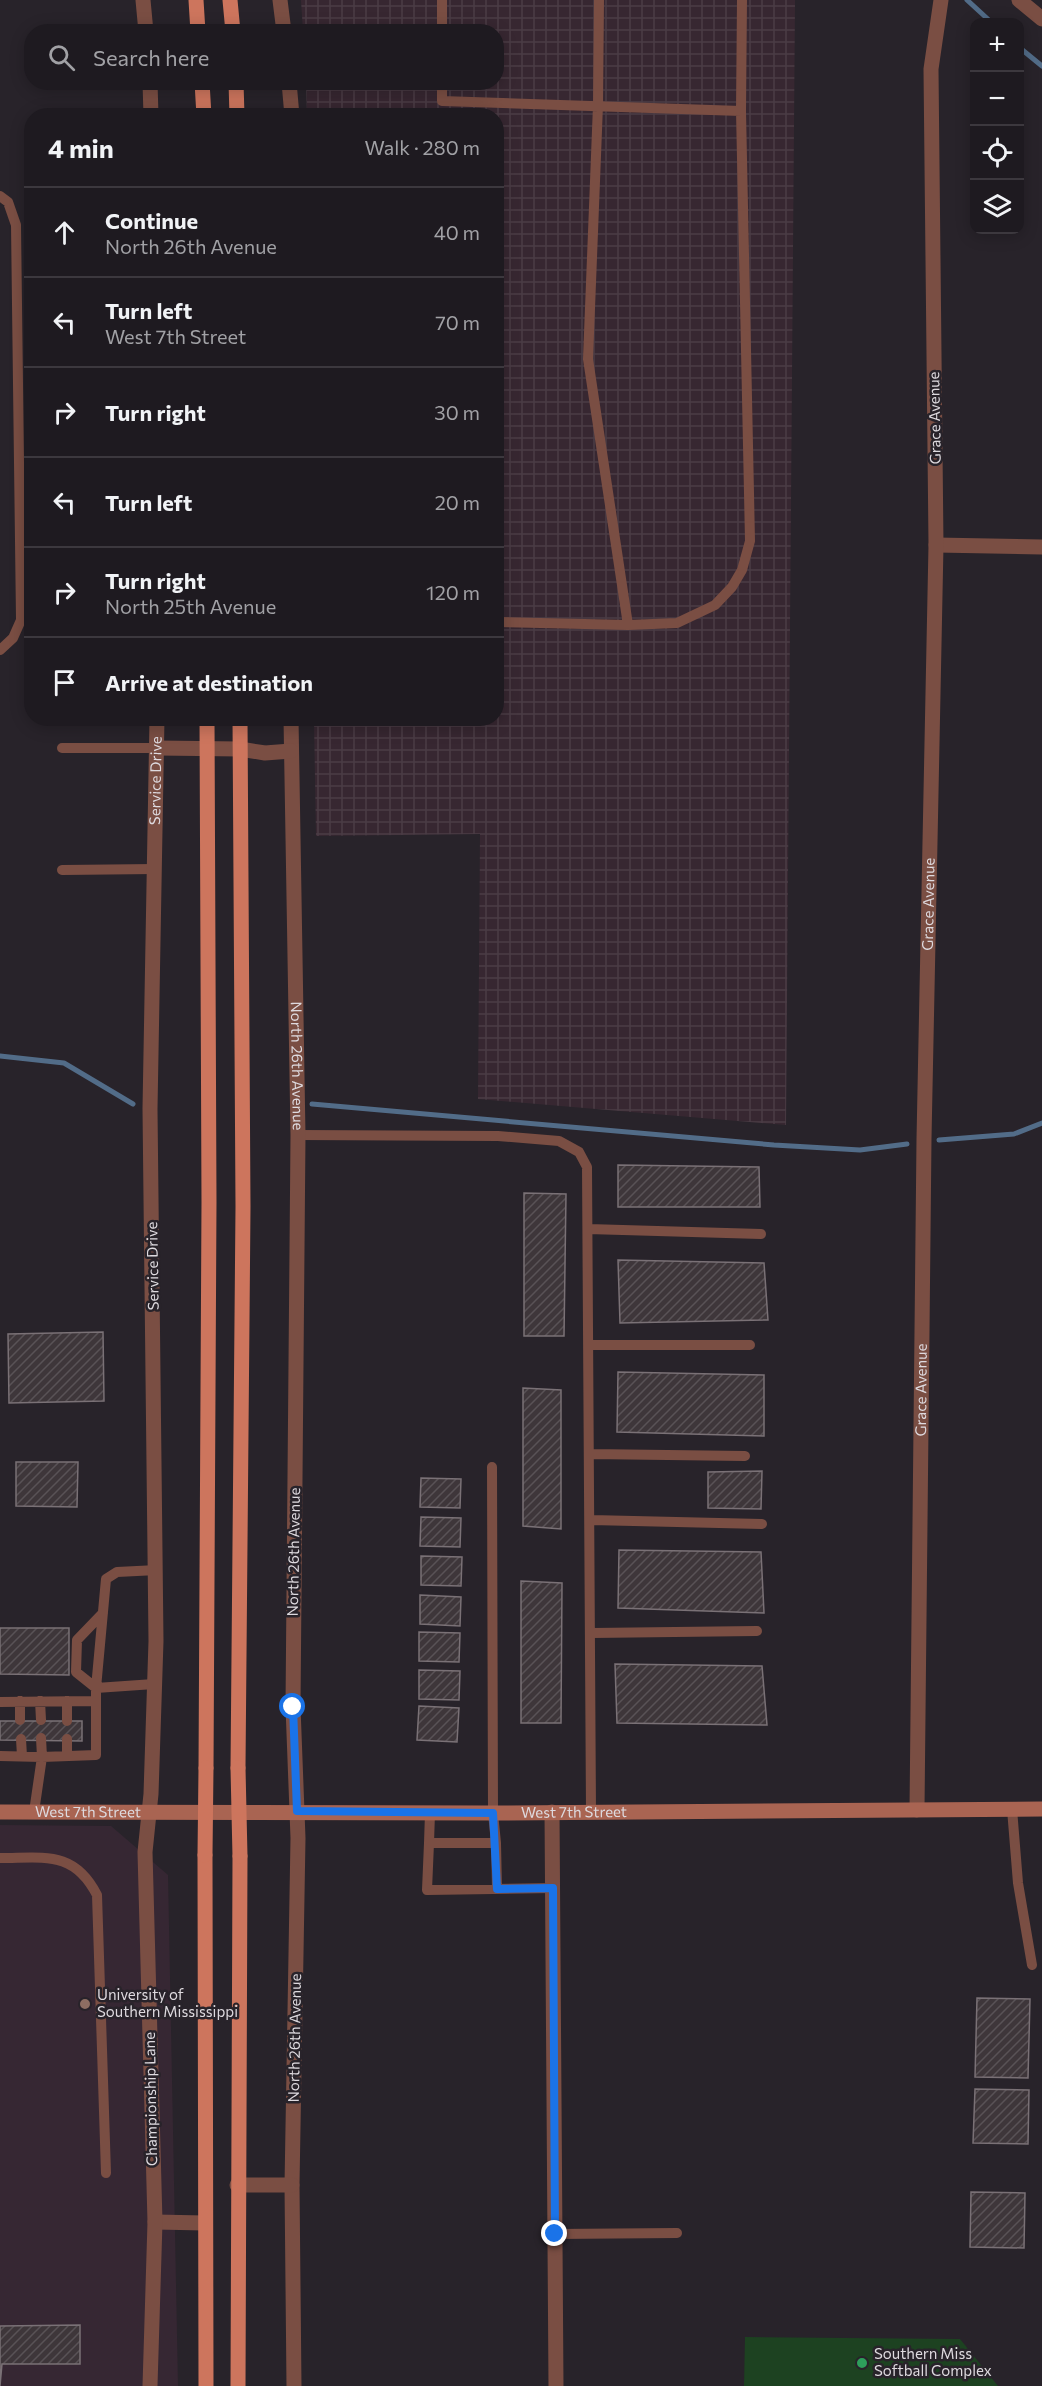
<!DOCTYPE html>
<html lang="en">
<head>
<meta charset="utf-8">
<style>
	:root { --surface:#1e1a20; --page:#2b272d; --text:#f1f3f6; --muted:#a1a1a5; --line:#3c383e }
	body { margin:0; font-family:Commissioner,sans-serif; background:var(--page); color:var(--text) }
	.controls { position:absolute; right:18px; top:18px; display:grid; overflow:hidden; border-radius:12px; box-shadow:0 3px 15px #0003 }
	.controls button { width:54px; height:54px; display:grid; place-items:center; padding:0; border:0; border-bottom:2px solid var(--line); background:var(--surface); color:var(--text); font:30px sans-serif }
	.stop { position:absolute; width:18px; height:18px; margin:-14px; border:4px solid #1a73e8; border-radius:50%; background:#fff }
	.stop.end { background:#1a73e8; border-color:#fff; box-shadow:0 2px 6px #0008 }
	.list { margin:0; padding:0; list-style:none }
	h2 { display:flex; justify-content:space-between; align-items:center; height:78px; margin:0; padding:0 24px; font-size:26px }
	h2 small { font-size:20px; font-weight:400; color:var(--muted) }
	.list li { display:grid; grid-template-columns:39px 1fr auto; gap:18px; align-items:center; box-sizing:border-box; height:90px; padding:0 24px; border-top:2px solid var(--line) }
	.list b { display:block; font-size:22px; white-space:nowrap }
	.list p { margin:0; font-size:20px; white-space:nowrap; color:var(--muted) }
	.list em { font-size:20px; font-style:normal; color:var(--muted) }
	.icon { flex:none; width:33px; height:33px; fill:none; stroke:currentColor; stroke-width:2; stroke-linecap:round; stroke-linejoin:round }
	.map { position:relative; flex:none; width:1042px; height:2386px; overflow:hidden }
	.search { position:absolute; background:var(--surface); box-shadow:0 3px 15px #0003; left:24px; top:24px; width:480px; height:66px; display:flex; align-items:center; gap:15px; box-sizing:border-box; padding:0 21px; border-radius:24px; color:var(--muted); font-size:22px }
	.panel { position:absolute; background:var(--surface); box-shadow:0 3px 15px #0003; left:24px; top:108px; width:480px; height:618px; border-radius:24px }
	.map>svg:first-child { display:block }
</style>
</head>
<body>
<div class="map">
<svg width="1042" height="2386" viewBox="0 0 1042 2386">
	<defs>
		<pattern id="industrial-grid" width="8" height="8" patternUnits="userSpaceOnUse" patternTransform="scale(1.5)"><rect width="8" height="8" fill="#372731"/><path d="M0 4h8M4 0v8" fill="none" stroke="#4a3c45"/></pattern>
		<pattern id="building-hatch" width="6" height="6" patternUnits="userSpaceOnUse" patternTransform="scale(1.5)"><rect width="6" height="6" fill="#3e363a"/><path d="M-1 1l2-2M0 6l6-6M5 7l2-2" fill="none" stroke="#595256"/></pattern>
	</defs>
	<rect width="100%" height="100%" fill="#28232a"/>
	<path fill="url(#industrial-grid)" d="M301,0H795L786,1125L478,1099L480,834L316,836L314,719L496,718V116L307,115L306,83L496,82V32L303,31Z"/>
	<path fill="#362733" d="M0,1825L111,1826L168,1875L178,2386H0Z"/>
	<path fill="#1d4221" d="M745,2337L960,2339L998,2386H744Z"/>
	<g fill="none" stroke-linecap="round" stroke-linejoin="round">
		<path stroke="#526c88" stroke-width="5" d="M967,0L991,22
			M1020,48L1042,66
			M0,1056L64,1063L133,1104
			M312,1104L774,1145L860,1150L907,1144
			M939,1140L1014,1134L1042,1123"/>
	</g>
	<path fill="url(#building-hatch)" stroke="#7a7176" stroke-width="1.5" d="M618,1165L759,1167L760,1207H618Z
		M524,1193L566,1194L564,1336H524Z
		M618,1260L764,1263L768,1320L620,1323Z
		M103,1332L104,1401L9,1403L8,1334Z
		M618,1372L764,1375V1436L617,1432Z
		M523,1388L561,1390V1529L523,1526Z
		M16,1462H78L77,1507L16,1506Z
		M762,1471L761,1509L708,1508V1472Z
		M421,1478L461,1479L460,1508L420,1507Z
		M421,1517L461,1518L460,1547L420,1546Z
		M619,1550L761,1552L764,1613L618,1608Z
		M421,1556L462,1557L461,1586L421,1585Z
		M521,1581L562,1583L561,1723H521Z
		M420,1595L461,1597L460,1626L420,1624Z
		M0,1628H69V1675L0,1674Z
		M419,1632L460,1633L459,1662L419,1661Z
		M615,1664L762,1666L767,1725L617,1723Z
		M419,1670L460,1671L459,1700L419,1699Z
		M419,1706L459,1708L457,1742L417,1740Z
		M0,1721H82V1741L0,1740Z
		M977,1998L1030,1999L1028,2078L975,2077Z
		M975,2089L1029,2090L1028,2144L973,2143Z
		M971,2192L1025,2193L1024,2248L970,2247Z
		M80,2325V2364H2L0,2386V2326Z"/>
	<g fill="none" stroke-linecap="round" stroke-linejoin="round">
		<path stroke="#7a4e43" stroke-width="10" d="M442,0V32
			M599,0L598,105L588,359L628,625
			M442,82V101L741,111
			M0,196L8,202L16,225L21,620L13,638L0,650
			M496,622L628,625L677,623L715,605L732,587L742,570L750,541L741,111L742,0
			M62,748H157
			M62,870L155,869
			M298,1135L498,1136L559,1141L579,1152L587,1167L591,1812
			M588,1229L761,1234
			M590,1345H750
			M590,1454L745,1456
			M591,1520L762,1524
			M592,1633L757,1631
			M154,1684L96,1688L106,1579L117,1572L157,1570
			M20,1701V1720
			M40,1701L41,1720
			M0,1702L95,1701
			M67,1721V1701
			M21,1739L22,1756
			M67,1739V1755
			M0,1756L42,1757L41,1738
			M1012,1809L1018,1883L1032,1965
			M34,1812L42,1757L96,1755V1688L76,1672L77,1640L103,1613
			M430,1813L429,1843H496L493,1813L492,1467
			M429,1843L427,1890L553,1888
			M496,1843L497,1889
			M0,1858C44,1858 74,1850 97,1895L106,2173
			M555,2234L677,2233"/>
		<g stroke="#7a4e43" stroke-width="15">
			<path d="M143,0L146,32"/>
			<path d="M280,0L284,32"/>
			<path d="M1019,0L1042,19"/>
			<path d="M150,82L151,116"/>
			<path d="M289,82L292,116"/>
			<path d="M936,545L1042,547"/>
			<path id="s1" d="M291,718L298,1135L293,1707L298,1838L292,2185L294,2386"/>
			<path d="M157,748L240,749L265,753L291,751"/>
			<path id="s2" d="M917,1810L924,1139L936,545L931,69L941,0"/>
			<path d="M552,1812L556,2386"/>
			<path d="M237,2185H292"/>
			<path d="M155,2222L205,2223"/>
			<path id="s3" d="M150,2386L155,2222L145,1852L151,1794L156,1641L150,1109L157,718"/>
		</g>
		<path stroke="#a96452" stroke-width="15" id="s4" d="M0,1812L493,1813L1042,1809"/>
		<path stroke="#cd755d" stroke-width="15" d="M196,0L198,32
			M230,0L233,32
			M202,82L204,116
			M236,82L237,116
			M206,1768L209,1202L207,718
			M238,1768L243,1207L240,718
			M205,1855L206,2386
			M238,2386L240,1856"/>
		<path stroke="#cd755d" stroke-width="15" d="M238,1768L240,1856
			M205,1855L206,1768"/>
	</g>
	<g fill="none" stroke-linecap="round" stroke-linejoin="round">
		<path stroke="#1a73e8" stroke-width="8" d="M293,1707L297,1811L493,1813L497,1889L553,1888L555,2234"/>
	</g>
	<circle fill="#8d6e63" stroke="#28232a" stroke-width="2" cx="85" cy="2004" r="6"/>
	<circle fill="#2e9e5b" stroke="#28232a" stroke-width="2" cx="862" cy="2363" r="6"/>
	<g text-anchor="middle" stroke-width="5" stroke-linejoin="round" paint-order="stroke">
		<g font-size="15" fill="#dedadf" stroke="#28232a">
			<text transform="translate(935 418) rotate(-91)" y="5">Grace Avenue</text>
			<text dy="5" stroke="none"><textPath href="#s3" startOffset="1606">Service Drive</textPath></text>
			<text dy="5" stroke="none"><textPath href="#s2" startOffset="906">Grace Avenue</textPath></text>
			<text dy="5" stroke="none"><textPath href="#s1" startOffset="348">North 26th Avenue</textPath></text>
			<text transform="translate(153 1266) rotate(-91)" y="5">Service Drive</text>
			<text dy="5" stroke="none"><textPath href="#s2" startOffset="420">Grace Avenue</textPath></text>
			<text transform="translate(294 1552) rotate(-89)" y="5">North 26th Avenue</text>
			<text dy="5" stroke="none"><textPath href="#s4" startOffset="88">West 7th Street</textPath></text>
			<text dy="5" stroke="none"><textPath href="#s4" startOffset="574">West 7th Street</textPath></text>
			<text transform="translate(295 2038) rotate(-89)" y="5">North 26th Avenue</text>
			<text transform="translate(151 2099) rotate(-91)" y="5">Championship Lane</text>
		</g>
		<g font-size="15" fill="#dedadf" stroke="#28232a" text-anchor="start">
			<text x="97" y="2000">University of<tspan x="97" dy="17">Southern Mississippi</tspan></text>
			<text x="874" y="2359">Southern Miss<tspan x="874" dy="17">Softball Complex</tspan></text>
		</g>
	</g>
</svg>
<div class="controls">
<button>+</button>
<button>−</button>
<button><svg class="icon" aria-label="locate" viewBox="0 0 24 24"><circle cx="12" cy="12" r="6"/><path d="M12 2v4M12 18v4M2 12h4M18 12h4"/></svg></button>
<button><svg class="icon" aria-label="layers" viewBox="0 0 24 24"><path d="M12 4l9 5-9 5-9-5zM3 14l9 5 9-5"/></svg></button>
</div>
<div class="stop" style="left:293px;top:1707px"></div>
<div class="stop end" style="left:555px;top:2234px"></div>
<div class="search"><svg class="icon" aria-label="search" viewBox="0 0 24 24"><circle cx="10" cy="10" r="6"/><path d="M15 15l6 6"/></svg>Search here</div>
<section class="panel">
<h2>4 min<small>Walk · 280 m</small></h2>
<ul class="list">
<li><svg class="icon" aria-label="ahead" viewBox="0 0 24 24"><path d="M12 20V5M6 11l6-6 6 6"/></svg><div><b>Continue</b><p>North 26th Avenue</p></div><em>40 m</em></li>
<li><svg class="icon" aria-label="left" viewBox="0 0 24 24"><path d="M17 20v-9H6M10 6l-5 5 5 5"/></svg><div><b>Turn left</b><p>West 7th Street</p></div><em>70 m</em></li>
<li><svg class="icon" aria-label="right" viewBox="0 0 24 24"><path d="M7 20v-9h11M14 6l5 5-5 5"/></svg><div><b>Turn right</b></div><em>30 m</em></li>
<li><svg class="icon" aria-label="left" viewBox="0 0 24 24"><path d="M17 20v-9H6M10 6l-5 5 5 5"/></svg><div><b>Turn left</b></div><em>20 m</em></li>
<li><svg class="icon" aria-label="right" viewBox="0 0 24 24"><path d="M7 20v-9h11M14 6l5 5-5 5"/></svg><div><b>Turn right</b><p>North 25th Avenue</p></div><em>120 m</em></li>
<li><svg class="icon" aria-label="arrive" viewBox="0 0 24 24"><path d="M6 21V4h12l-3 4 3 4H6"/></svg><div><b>Arrive at destination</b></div></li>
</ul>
</section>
</div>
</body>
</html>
